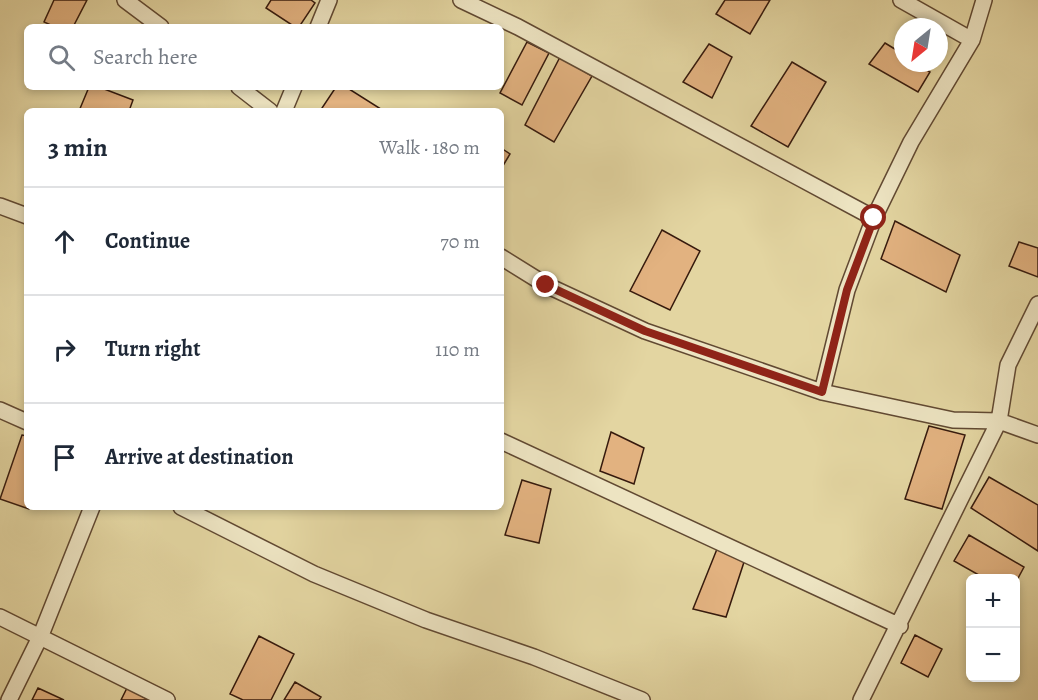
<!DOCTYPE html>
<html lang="en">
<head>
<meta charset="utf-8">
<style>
	:root { --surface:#fff; --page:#f2f2f3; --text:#1f2937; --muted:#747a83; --line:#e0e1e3 }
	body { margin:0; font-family:Alegreya,serif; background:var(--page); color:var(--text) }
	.controls { position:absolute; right:18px; bottom:18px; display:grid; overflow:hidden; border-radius:9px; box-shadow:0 3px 9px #0003 }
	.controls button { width:54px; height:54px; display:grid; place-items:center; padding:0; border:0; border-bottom:2px solid var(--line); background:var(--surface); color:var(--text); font:30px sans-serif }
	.compass { position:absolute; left:894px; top:18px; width:54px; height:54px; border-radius:50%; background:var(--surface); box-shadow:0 3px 9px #0003; rotate:210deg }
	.stop { position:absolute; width:18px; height:18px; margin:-14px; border:4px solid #8f2418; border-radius:50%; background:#fff }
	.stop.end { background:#8f2418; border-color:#fff; box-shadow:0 2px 6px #0008 }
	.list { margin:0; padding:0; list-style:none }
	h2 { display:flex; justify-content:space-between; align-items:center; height:78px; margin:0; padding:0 24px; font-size:26px }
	h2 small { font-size:20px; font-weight:400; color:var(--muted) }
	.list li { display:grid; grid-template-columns:39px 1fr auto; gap:18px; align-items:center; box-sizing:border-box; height:108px; padding:0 24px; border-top:2px solid var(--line) }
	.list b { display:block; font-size:22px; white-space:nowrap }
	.list em { font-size:20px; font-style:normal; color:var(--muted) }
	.icon { flex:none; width:33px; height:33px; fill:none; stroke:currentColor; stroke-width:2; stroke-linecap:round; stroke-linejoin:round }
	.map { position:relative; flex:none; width:1038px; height:700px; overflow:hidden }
	.search { position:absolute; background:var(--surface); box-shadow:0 3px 9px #0003; left:24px; top:24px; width:480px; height:66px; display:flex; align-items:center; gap:15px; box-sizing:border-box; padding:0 21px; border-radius:9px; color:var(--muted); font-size:22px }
	.panel { position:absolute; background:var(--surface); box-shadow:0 3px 9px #0003; left:24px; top:108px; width:480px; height:402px; border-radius:9px }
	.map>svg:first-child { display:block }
</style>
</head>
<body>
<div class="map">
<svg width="1038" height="700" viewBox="0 0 1038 700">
	<rect width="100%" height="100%" fill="#e3d5a1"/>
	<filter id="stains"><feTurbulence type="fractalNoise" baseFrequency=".00333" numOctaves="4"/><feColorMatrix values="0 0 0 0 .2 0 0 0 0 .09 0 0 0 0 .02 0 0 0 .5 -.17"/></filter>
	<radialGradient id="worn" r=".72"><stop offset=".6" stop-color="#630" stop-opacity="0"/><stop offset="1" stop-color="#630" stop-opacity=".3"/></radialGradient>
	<path fill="#e2b280" stroke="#361a0d" stroke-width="1.5" d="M54,0H87L73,27H55L44,22Z
		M271,0H311L315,3L299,27H295L266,8Z
		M725,0H770L750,34L716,14Z
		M527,42L549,53L522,105L500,93Z
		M885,43L903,54V63H916L930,72L918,92L869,64Z
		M709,44L732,57L712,98L683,82Z
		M560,57L592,76L554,142L525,125Z
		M792,62L826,82L788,147L751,126Z
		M89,87H99L133,100L129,111H79Z
		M336,87H346L384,111H320Z
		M501,148L510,154L501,169Z
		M895,221L960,255L946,292L881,259Z
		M662,230L700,251L670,310L630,291Z
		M1019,242L1038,248V277L1009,266Z
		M929,426L965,435L942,509L905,499Z
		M611,432L644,448L634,484L600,471Z
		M22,435L27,436L29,509L0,499Z
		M989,477L1038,505V551L971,508Z
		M522,480L551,489L539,543L505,535Z
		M969,535L1024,567L1016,582V578H984L954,561Z
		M719,544L745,559L726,617L693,609Z
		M915,635L942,649L928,677L901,663Z
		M259,636L294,654L271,700H243L230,694Z
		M295,682L321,697L319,700H284Z
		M38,688L64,700H32Z
		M127,688L149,700H121Z"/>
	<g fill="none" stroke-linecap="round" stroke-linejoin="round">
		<defs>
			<path id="street" d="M125,0L161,27
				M461,0L518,27L874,218
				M901,0L972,40
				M318,27L329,0
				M239,87L270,111
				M284,111L294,87
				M0,206L27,216
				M501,257L546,285L645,331L822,392L953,420L999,421L1038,435
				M822,392L847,290L874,218L911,142L972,40L984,0
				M0,410L27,422
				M501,441L900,626
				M181,507L314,574L426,620L534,657L642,700
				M0,617L167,700
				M9,700L41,635L92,507
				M861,700L999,421L1008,365L1038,304"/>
		</defs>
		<use href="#street" stroke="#614932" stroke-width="18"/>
		<use href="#street" stroke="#ede4c2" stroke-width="15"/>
	</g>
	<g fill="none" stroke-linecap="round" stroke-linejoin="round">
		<path stroke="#8f2418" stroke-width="8" d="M546,285L645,331L822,392L847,290L874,218"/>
	</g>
	<rect width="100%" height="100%" filter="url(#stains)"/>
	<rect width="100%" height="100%" fill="url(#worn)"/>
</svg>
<div class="controls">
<button>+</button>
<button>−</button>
</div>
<svg class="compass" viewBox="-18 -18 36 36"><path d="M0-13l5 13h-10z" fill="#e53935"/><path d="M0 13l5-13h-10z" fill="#747a83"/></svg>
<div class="stop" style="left:874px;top:218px"></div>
<div class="stop end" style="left:546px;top:285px"></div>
<div class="search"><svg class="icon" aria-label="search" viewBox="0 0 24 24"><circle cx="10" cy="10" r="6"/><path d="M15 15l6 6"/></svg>Search here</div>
<section class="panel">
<h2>3 min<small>Walk · 180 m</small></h2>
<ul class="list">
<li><svg class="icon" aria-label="ahead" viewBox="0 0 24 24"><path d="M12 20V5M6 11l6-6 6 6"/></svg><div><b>Continue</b></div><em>70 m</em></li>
<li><svg class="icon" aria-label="right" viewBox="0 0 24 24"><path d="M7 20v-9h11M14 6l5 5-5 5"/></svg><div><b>Turn right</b></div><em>110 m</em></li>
<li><svg class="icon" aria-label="arrive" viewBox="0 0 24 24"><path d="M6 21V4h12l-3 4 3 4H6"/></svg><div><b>Arrive at destination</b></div></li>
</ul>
</section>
</div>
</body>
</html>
